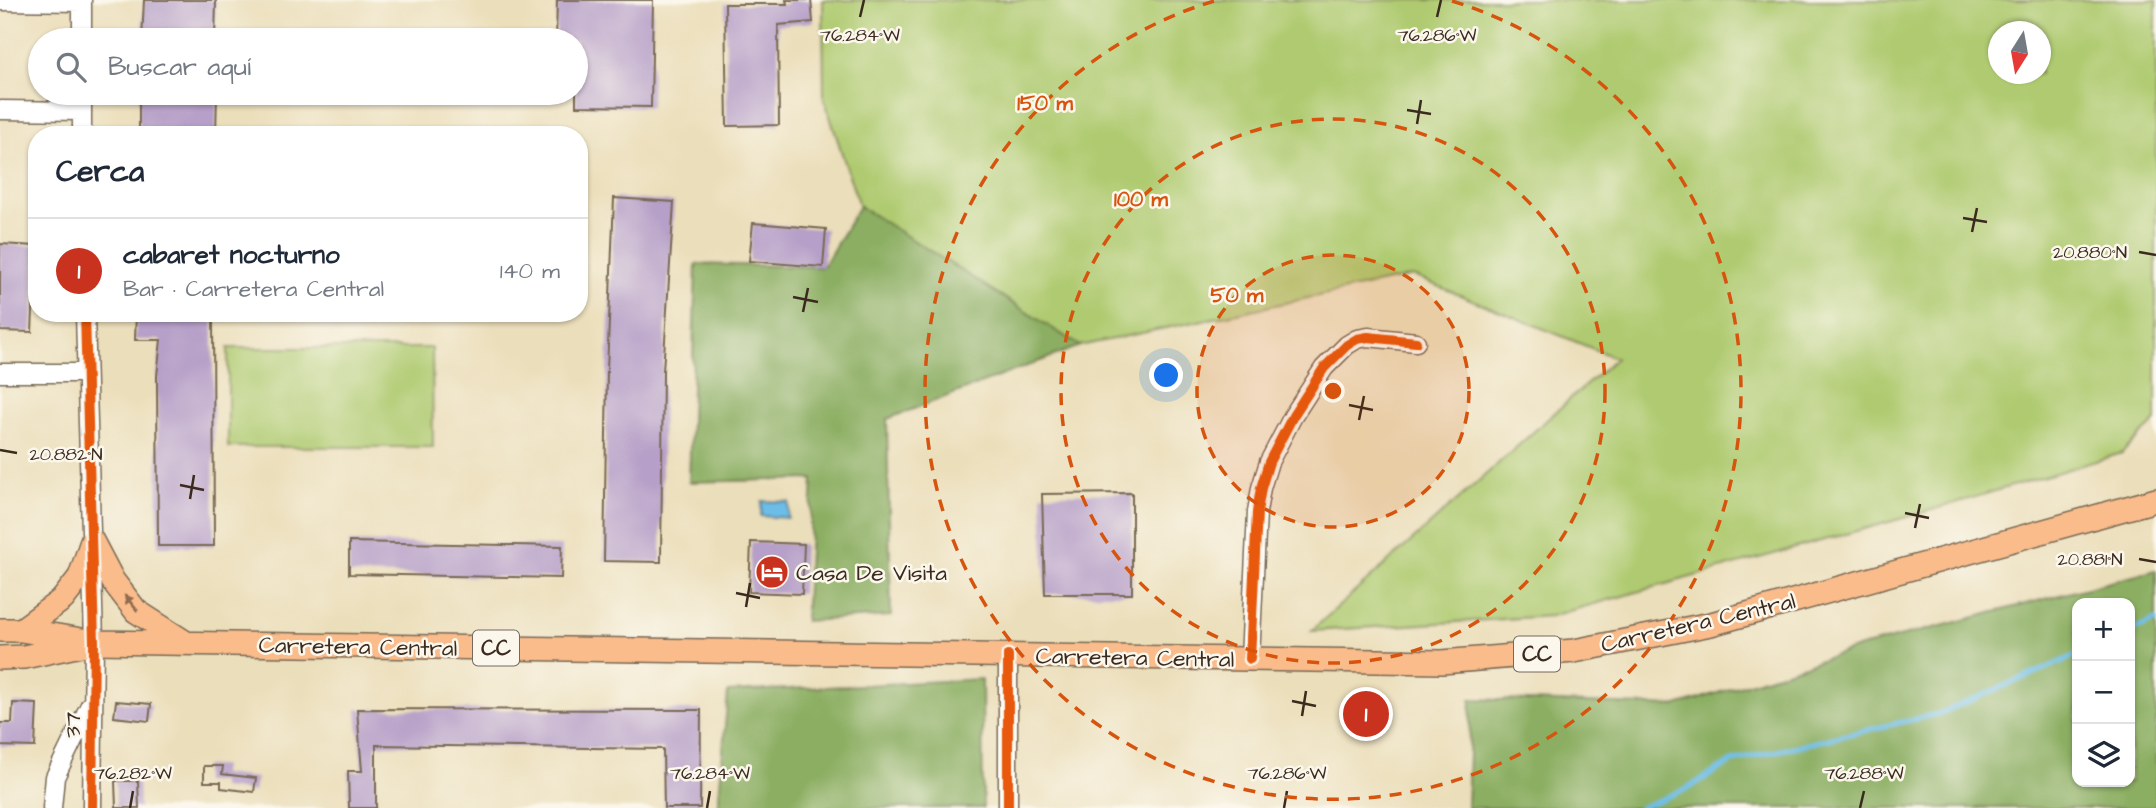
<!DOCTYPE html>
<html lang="es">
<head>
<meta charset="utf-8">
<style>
	:root { --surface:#fff; --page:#f2f2f3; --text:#1f2937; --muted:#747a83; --line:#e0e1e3; --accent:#c8321e }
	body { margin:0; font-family:"Architects Daughter",sans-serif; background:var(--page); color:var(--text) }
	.controls { position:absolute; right:21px; bottom:21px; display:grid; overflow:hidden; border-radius:14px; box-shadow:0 2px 5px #0004 }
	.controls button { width:63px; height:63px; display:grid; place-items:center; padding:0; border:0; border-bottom:2px solid var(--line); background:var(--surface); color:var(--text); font:35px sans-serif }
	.compass { position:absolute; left:1988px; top:21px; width:63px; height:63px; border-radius:50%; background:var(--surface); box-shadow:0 2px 5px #0004; rotate:191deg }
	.you { position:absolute; left:1167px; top:376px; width:24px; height:24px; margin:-18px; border:5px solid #fff; border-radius:50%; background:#1a73e8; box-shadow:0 0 0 10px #1a73e833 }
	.badge { display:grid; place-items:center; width:46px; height:46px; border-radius:50%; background:var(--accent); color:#fff; font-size:23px; font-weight:700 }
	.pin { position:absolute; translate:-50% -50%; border:4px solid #fff; box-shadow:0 2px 7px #0006 }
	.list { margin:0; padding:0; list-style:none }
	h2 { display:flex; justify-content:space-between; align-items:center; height:91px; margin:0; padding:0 28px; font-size:30px }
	h2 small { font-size:23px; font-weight:400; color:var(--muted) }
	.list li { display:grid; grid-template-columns:46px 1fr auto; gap:21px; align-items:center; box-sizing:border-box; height:105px; padding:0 28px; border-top:2px solid var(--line) }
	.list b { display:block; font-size:26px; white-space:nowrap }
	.list p { margin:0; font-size:23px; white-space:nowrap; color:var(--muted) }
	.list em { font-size:23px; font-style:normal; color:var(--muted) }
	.icon { flex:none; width:38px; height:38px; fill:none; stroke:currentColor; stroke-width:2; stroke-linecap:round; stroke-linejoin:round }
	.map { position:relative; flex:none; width:2156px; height:808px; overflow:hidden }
	.search { position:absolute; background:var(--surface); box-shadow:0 2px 5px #0004; left:28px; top:28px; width:560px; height:77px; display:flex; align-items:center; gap:18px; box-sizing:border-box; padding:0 24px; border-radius:38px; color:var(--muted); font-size:26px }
	.panel { position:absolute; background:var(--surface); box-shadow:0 2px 5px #0004; left:28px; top:126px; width:560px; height:196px; border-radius:28px }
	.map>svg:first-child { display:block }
</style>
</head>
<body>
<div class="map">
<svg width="2156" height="808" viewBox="0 0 2156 808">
	<rect width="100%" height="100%" fill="#fbf7ec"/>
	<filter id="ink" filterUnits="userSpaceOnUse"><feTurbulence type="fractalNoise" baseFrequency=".0143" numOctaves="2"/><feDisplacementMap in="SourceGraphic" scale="14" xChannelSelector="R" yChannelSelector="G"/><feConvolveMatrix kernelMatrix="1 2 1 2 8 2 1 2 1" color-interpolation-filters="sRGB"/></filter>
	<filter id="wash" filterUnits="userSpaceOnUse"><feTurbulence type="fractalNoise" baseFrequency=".00686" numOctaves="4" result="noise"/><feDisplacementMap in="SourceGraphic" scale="28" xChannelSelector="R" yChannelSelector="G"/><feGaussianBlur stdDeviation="1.57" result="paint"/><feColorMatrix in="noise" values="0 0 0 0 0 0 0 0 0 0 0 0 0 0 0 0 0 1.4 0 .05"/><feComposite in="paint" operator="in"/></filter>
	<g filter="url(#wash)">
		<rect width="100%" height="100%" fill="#ebdeba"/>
		<path fill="#afca70" stroke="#757a47" stroke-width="2" fill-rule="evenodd" d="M823,0H2156V421L2122,453L1932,510L1551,616L1311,631L1616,358L1413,276L1080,346L859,206L824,98ZM1998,32H2040V74H1998Z
			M228,348H432L433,447H228Z"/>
		<path fill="#8bae62" stroke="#636c40" stroke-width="2" fill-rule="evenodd" d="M859,206L1080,346L887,419L891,616L805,621L813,479L689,482L696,264L823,267Z
			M2156,570V808H1467L1471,699L1677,706L1861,647ZM2077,603H2130V782H2077Z
			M982,679L983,808H718L728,692Z"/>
		<path fill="#6cbee8" stroke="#547483" stroke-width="2" d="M762,501L789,502L788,518L761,516Z"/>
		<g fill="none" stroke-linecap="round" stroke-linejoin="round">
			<path stroke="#6cbee8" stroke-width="5" d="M2130,632L2156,620
				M1640,808L1688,788L1733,761L1941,713L2077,655"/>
		</g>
		<g id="blocks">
			<path fill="#b69fc8" d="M144,0H216L215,40H142Z
				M557,0H653L651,107L576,106V40H556Z
				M786,0H811L813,22L778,25L779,125L727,126L725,4H787Z
				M139,93H217L216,135H139Z
				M614,198L674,202L663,371L661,562L604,561L607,370Z
				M753,223L826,229L823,267L749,261Z
				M0,244L36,246L32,332L0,331Z
				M136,313H213L214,546H158L157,376L161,340H135Z
				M1132,493V594H1045L1042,494Z
				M349,542L562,546L561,578L349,574Z
				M751,542L804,544L802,594L749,592Z
				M116,701L151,704L149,721L114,717Z
				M13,703L37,704L35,747L0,746V723H12Z
				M357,709L701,710L700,808H664L663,749L376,745V808H349L348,771H362Z
				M204,766H223L222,774L256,778L254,792L221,788V782H204Z
				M115,781H138L139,808H116Z"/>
		</g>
	</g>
	<g filter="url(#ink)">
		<use href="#blocks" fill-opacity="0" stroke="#796955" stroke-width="2"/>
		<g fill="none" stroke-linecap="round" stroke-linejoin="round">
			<defs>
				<path id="minor" d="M82,0V40
					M0,1L82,2
					M82,93V135
					M0,110L82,111
					M85,313L94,642L92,808
					M0,373H86
					M1008,655V808
					M1250,659L1257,512L1261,488L1269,462L1293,416L1324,368L1347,345L1357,339L1368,337L1416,342
					M52,808L55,777L90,705"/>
				<path id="major" d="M92,541L113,581L136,611L186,643
					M0,630H21L94,642L1442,662L1574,651L1711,624L2156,500
					M21,630L63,599L80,577L92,541
					M0,658L24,657L81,645"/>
			</defs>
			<use href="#minor" stroke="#796955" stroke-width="21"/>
			<use href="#major" stroke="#796955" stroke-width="26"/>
			<use href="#minor" stroke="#fff" stroke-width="18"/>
			<use href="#major" stroke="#fabc8b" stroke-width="23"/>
			<defs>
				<path id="cycleway" d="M85,313L94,642L92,808
					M1008,655V808
					M1250,659L1257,512L1261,488L1269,462L1293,416L1324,368L1347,345L1357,339L1368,337L1416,342"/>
			</defs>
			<use href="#cycleway" stroke="#fbf7ec" stroke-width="15"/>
			<use href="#cycleway" stroke="#e8590c" stroke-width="10"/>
		</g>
		<defs><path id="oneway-solid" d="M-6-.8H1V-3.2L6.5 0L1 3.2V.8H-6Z" transform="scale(1.75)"/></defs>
		<use fill="#916c4f" href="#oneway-solid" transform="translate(131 603) rotate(-130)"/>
	</g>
	<path fill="none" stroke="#3b2a1e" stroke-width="2.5" d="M860,17L864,0M1437,17L1441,0M1407,110L1431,114M1417,124L1421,100M1963,218L1987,222M1972,232L1977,208M2139,252L2156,255M793,297L818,302M803,312L808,288M1349,405L1373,410M1359,420L1364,396M0,450L17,453M180,485L204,490M190,499L194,475M1905,513L1929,518M1915,528L1920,504M2139,559L2156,562M736,593L760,598M746,607L750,583M1292,701L1316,706M1302,716L1306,691M130,808L133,791M707,808L710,791M1284,808L1287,791M1860,808L1864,791"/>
	<circle cx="1333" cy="391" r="136" fill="#d7540e" fill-opacity=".12"/>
	<g fill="none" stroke="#d7540e" stroke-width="3.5" stroke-dasharray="12 9">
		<circle cx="1333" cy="391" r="136"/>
		<circle cx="1333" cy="391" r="272"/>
		<path d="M1452 1A408 408 0 1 1 1214 1"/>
	</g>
	<defs>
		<symbol id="hotel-disc" viewBox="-11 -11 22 22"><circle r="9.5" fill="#c8321e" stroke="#fbf7ec"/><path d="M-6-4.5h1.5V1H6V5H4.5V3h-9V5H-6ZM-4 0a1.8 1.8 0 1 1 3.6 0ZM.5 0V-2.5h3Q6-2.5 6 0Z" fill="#fff"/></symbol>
	</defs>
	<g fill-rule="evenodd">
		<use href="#hotel-disc" x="753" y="553" width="38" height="38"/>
	</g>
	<g text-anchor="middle" stroke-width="5" stroke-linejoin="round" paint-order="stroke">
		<g fill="#fbf7ec" stroke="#75685c" stroke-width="2">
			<rect x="473" y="630.5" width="46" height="35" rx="5"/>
			<rect x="1514" y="636.5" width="46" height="35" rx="5"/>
		</g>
		<g font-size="21" font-weight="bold" fill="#3b2a1e">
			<text x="496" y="655">CC</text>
			<text x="1537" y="661">CC</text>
		</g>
		<g font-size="23" fill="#3b2a1e" stroke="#fbf7ec" text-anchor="start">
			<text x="796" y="580">Casa De Visita</text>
		</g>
		<g font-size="23" fill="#3b2a1e" stroke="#fbf7ec">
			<text transform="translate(1698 622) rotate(-13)" y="8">Carretera Central</text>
			<text transform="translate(358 646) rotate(1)" y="8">Carretera Central</text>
			<text transform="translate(1135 657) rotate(1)" y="8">Carretera Central</text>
			<text transform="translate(72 725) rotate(-89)" y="8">37</text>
		</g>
	</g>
	<g font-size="18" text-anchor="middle" fill="#3b2a1e" stroke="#fbf7ec" stroke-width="5" stroke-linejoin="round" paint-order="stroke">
		<text x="860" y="41">76.284°W</text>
		<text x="1437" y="41">76.286°W</text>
		<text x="2090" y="258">20.880°N</text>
		<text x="66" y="460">20.882°N</text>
		<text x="2090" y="565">20.881°N</text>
		<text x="133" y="779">76.282°W</text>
		<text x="710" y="779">76.284°W</text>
		<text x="1287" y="779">76.286°W</text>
		<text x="1864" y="779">76.288°W</text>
	</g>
	<circle cx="1333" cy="391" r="10" fill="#d7540e" stroke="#fbf7ec" stroke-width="3.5"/>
	<g font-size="21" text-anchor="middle" font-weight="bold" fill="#d7540e" stroke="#fbf7ec" stroke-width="5" stroke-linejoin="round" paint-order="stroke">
		<text x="1045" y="110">150 m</text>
		<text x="1141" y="206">100 m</text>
		<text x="1237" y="302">50 m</text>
	</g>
</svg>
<div class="controls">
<button>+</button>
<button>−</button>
<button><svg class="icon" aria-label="layers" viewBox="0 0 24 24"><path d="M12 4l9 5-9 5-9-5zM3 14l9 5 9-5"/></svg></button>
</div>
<svg class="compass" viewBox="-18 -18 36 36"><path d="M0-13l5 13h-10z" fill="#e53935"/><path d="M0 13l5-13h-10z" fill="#747a83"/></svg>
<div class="you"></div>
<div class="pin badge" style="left:1366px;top:714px">1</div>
<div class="search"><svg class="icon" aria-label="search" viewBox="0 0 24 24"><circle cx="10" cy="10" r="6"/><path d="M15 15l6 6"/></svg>Buscar aquí</div>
<section class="panel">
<h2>Cerca<small></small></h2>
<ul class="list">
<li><span class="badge">1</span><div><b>cabaret nocturno</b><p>Bar · Carretera Central</p></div><em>140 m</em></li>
</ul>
</section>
</div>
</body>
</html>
